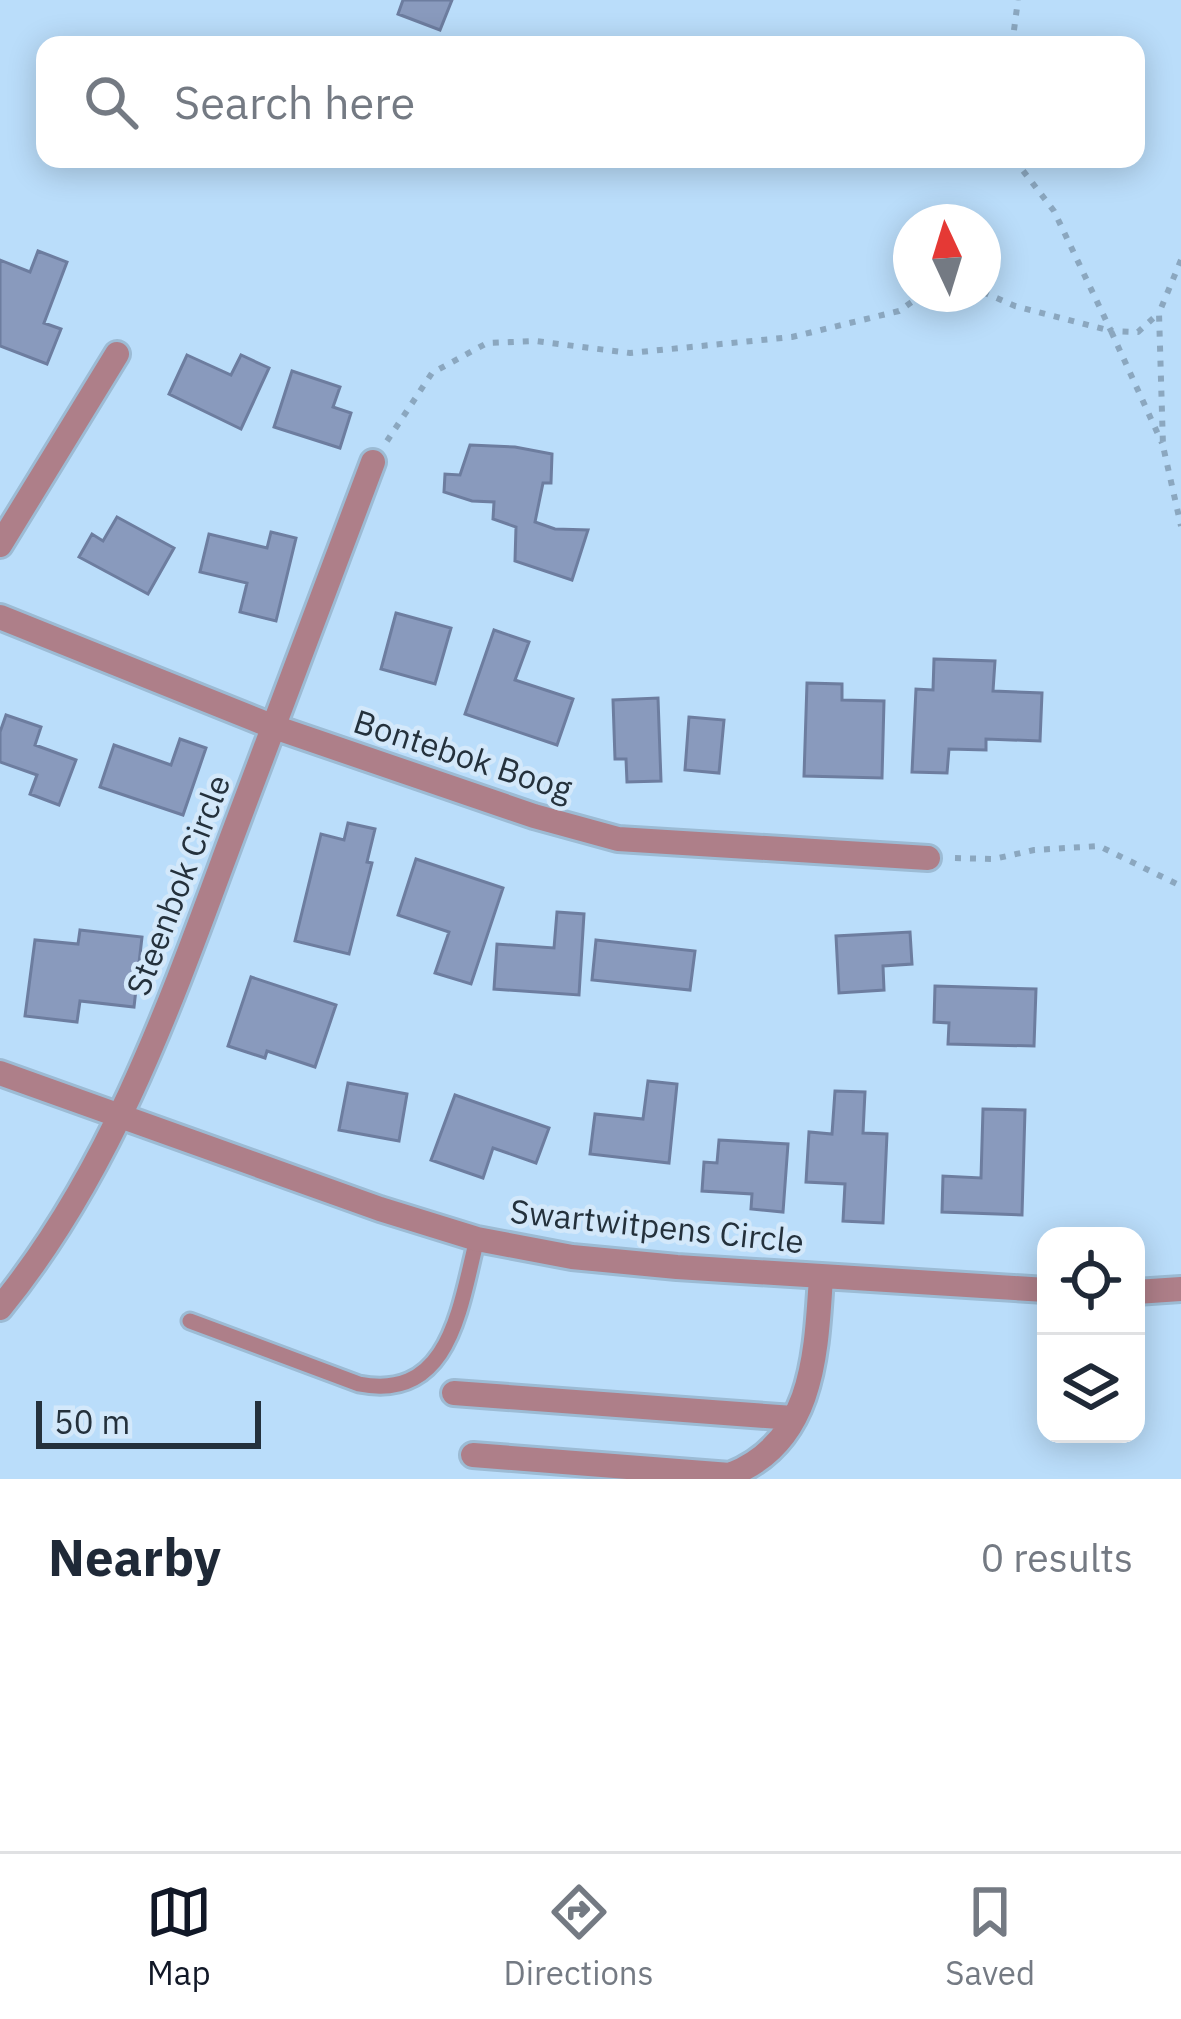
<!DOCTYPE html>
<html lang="en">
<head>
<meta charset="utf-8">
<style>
	:root { --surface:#fff; --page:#f6f6f7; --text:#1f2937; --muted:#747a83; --line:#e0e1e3; --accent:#111827 }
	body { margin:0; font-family:"IBM Plex Sans",sans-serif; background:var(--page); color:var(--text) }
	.controls { position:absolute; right:36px; bottom:36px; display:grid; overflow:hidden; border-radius:24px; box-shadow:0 6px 30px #0003 }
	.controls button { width:108px; height:108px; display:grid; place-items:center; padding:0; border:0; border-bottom:3px solid var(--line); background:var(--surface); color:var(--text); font:60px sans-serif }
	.compass { position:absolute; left:893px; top:204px; width:108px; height:108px; border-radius:50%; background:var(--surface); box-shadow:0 6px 30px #0003; rotate:356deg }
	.scale { position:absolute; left:36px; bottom:30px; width:225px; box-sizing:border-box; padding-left:12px; border:6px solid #24313c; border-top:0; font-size:33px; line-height:42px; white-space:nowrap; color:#24313c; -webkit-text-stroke:9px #d3e8fa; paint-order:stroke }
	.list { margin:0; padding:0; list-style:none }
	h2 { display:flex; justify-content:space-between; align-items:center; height:156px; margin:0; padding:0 48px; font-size:51px }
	h2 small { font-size:39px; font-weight:400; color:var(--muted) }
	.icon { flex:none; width:66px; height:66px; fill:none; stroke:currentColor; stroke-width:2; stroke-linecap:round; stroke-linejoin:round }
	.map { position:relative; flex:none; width:1181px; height:1479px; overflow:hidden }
	.search { position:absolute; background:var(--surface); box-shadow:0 6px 30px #0003; left:36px; right:36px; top:36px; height:132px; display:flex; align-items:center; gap:30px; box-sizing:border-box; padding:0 42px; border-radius:24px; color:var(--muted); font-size:45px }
	.sheet { height:372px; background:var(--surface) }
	nav { display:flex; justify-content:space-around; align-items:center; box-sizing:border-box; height:168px; border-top:3px solid var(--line); background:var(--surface); font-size:33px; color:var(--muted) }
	nav a { display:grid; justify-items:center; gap:6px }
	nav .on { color:var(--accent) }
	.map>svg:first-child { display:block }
</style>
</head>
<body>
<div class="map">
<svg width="1181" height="1479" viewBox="0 0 1181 1479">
	<rect width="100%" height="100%" fill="#baddfa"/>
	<path fill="#899abd" stroke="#6d7d9f" stroke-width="3" d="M403,0H452L440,30L398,14Z
		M38,251L67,262L44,323L61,329L47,364L0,346V260L30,272Z
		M187,355L231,375L241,355L269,368L241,429L169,394Z
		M292,371L340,387L333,407L351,413L340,448L274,427Z
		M470,445L515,447L552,454L551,483H543L535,522L555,529L588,530L572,580L515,561L516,527L493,519L494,502L472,501L444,492L445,474L460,475Z
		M117,517L174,548L148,594L79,557L92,534L103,541Z
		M271,532L296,538L276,621L240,612L247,583L200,572L209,534L267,548Z
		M396,613L451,628L435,684L381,669Z
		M494,630L529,642L515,680L573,699L557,745L465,714Z
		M934,659L995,661L993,691L1042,693L1040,741L986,739V750L949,749L947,773L912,772L916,689L933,690Z
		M807,683L842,684V700L884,701L882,778L804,776Z
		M658,698L661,781L627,782L626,759H615L613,700Z
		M6,715L41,727L35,745L76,760L59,805L30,794L37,775L0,762V732Z
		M689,717L724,720L719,773L685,770Z
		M180,739L206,748L183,815L100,787L114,745L171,765Z
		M348,823L375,829L367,862L372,863L349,954L295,941L321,834L344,840Z
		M416,859L503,888L471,984L435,973L449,932L398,915Z
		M557,912L584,914L579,995L494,989L497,944L554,948Z
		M80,930L142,937L134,1007L80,1001L77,1022L25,1016L35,940L78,944Z
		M910,932L912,964L883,966L884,990L839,993L836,936Z
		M596,940L695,951L690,990L592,980Z
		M251,977L336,1005L315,1067L267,1051L265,1058L228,1046Z
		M935,986L1036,989L1034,1046L948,1044L949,1023L934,1022Z
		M648,1081L677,1084L669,1163L590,1154L595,1114L643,1119Z
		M348,1083L407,1094L399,1141L339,1130Z
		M835,1091L865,1092L863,1133L887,1134L883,1223L843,1221L845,1184L806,1182L809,1132L832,1134Z
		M455,1095L549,1128L536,1163L493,1148L483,1178L431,1160Z
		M983,1109L1025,1110L1022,1215L942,1212L943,1176L981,1178Z
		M719,1140L788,1144L783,1212L751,1209L752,1194L702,1191L704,1162L717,1163Z"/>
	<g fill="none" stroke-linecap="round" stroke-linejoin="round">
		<defs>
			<path id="service" d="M190,1321L359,1384C451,1402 460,1305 477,1239"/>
			<path id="minor" d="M0,545L117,354
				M0,617L274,727L534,816L618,839L928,858
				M0,1073L380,1209L477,1239L572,1257L677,1267L1046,1290
				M1136,1292L1181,1289
				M0,1308C112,1171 171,1002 232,837C279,712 326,587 373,462
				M454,1393L793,1418
				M473,1455L730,1475C814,1442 816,1354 821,1277"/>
		</defs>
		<use href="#service" stroke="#9cbbd4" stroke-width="21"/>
		<use href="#minor" stroke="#9cbbd4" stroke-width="30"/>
		<path stroke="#8ba7bf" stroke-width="6" stroke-dasharray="6 9" stroke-linecap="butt" d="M1012,45L1018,0
			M1014,159L1054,211L1111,331L1138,332L1159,313
			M1181,260L1159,313L1163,446L1181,526
			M983,292L1015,306L1111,331L1162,443
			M387,441L432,373L487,343L535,341L630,353L792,337L899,311L923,294
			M955,858L994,859L1034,850L1099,846L1181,886"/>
		<use href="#service" stroke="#ae7f89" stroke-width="15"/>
		<use href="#minor" stroke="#ae7f89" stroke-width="24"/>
	</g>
	<g text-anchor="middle" stroke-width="9" stroke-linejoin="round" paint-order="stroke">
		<g font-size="33" fill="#24313c" stroke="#d3e8fa">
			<text transform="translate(463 755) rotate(18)" y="12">Bontebok Boog</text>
			<text transform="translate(178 885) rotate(-69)" y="12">Steenbok Circle</text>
			<text transform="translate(657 1226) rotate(6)" y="12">Swartwitpens Circle</text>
		</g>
	</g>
</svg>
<div class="controls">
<button><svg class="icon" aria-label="locate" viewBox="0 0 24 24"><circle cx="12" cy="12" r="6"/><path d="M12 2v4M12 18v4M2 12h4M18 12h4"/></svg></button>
<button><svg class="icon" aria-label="layers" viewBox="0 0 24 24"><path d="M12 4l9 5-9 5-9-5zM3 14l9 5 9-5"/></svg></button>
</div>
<svg class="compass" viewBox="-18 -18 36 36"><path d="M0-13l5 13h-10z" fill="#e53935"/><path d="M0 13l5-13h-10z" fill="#747a83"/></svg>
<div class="scale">50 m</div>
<div class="search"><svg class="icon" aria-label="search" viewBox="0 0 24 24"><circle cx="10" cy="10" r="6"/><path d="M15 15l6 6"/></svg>Search here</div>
</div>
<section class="sheet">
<h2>Nearby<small>0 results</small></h2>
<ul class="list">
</ul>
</section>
<nav>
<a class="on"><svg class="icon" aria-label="map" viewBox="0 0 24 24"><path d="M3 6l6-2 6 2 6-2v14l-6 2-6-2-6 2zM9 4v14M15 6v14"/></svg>Map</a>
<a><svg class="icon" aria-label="directions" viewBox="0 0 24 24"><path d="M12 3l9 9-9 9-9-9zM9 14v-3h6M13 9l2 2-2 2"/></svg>Directions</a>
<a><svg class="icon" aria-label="saved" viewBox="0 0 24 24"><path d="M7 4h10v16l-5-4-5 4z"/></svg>Saved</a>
</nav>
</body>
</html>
